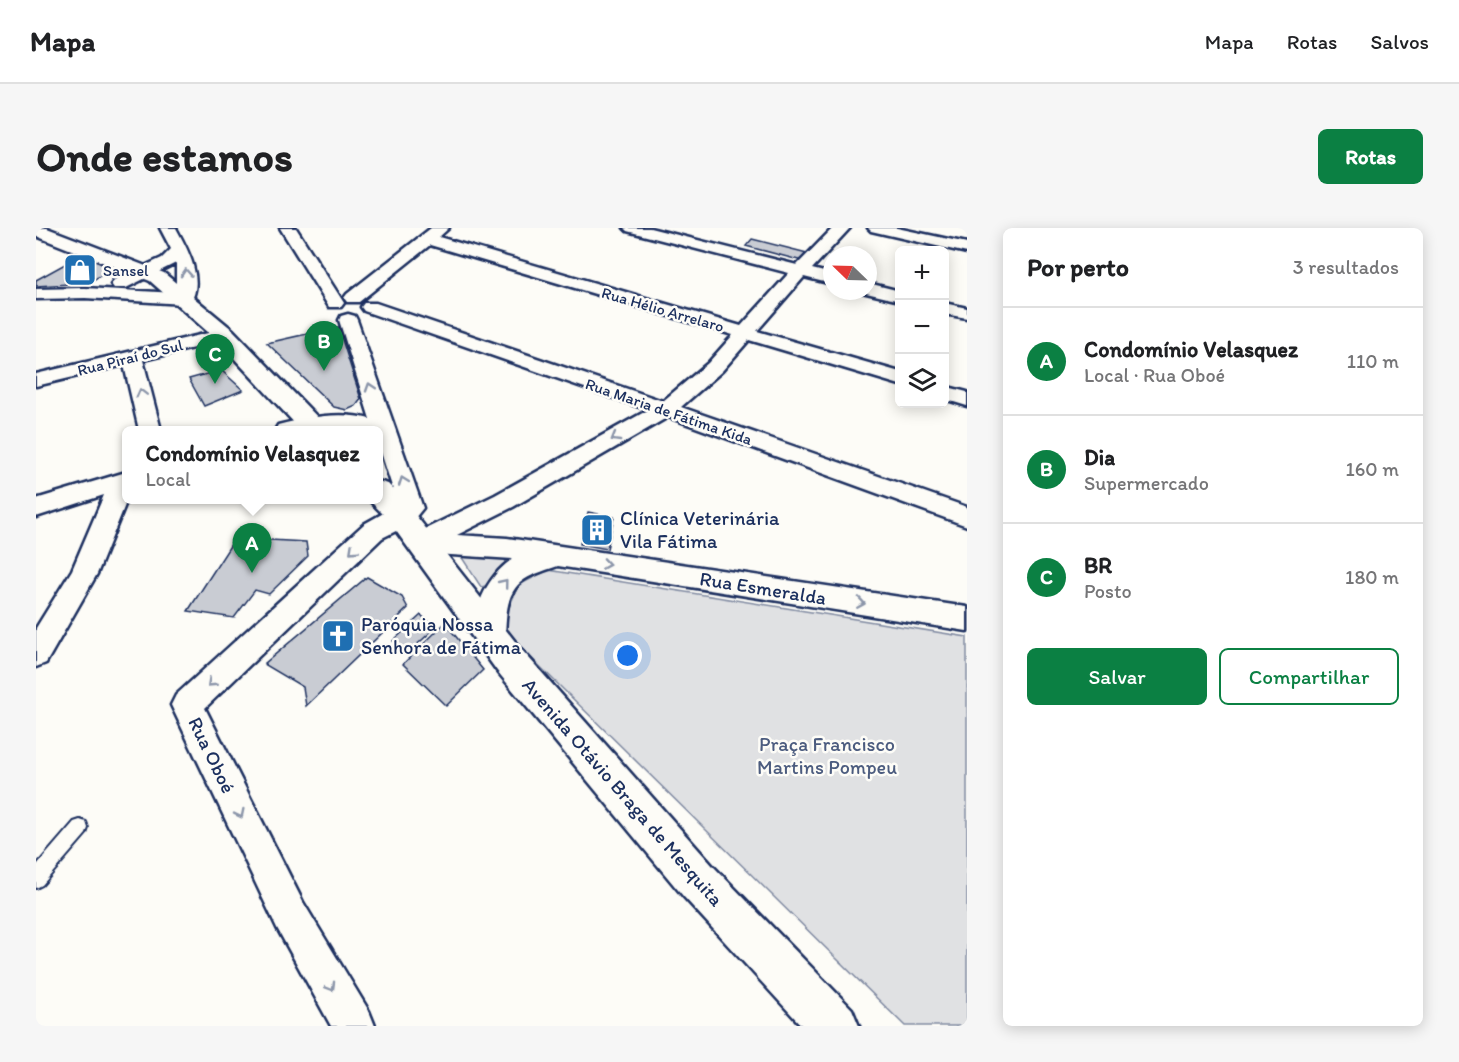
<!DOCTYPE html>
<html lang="pt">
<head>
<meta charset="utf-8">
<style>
	:root { --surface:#fff; --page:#f6f6f6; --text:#202124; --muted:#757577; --line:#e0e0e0; --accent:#0b8043 }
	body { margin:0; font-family:Itim,sans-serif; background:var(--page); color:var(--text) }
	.controls { position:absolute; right:18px; top:18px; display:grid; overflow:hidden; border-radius:9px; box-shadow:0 3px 15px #0003 }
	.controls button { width:54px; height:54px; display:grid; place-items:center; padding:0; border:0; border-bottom:2px solid var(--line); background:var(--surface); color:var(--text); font:30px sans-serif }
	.compass { position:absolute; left:787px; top:18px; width:54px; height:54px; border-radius:50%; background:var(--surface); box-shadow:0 3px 15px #0003; rotate:293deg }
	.you { position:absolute; left:592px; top:428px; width:21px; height:21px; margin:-15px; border:4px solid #fff; border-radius:50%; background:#1a73e8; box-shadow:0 0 0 9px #1a73e833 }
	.badge { display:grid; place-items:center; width:39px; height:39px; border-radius:50%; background:var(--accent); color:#fff; font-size:20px; font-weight:700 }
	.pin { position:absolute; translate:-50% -50px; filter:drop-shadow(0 2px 3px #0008) }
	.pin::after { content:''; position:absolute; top:32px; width:21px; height:18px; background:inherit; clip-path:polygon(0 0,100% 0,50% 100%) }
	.popup { position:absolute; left:86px; top:198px; width:261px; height:78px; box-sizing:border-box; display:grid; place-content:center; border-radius:9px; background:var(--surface); filter:drop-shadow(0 2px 4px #0005); font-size:20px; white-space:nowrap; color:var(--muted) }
	.popup b { font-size:22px; color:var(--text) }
	.popup::after { content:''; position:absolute; left:50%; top:100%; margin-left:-12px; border:12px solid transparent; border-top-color:var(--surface) }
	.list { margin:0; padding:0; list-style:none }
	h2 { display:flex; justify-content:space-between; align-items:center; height:78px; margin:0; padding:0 24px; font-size:26px }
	h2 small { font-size:20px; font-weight:400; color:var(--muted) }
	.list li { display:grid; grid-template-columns:39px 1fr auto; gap:18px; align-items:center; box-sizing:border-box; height:108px; padding:0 24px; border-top:2px solid var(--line) }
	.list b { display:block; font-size:22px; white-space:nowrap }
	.list p { margin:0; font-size:20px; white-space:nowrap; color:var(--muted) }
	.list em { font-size:20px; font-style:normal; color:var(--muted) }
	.actions { display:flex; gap:12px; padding:18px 24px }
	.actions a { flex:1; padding:14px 0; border:2px solid var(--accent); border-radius:9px; text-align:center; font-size:21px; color:var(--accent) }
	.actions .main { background:var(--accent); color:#fff }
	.icon { flex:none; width:33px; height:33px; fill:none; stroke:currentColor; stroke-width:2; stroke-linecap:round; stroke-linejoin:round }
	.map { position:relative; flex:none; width:931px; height:798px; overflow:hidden; border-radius:9px }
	header { display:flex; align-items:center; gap:36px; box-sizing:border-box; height:84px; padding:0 30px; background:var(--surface); border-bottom:2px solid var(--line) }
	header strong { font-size:28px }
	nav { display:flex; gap:33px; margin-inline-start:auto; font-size:21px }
	.intro { display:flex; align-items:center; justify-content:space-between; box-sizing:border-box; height:144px; padding:0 36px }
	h1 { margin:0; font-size:42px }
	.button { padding:15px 27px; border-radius:9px; background:var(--accent); color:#fff; font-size:21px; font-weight:700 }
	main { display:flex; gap:36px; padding:0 36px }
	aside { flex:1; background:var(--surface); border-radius:9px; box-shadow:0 3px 15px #0003 }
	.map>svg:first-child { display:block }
</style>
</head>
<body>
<header>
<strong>Mapa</strong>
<nav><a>Mapa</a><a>Rotas</a><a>Salvos</a></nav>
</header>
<div class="intro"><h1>Onde estamos</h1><a class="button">Rotas</a></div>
<main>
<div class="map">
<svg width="931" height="798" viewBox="0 0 931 798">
	<rect width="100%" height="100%" fill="#fdfcf7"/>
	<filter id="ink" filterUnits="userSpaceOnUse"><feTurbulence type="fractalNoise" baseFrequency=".0167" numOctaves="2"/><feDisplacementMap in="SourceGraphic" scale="12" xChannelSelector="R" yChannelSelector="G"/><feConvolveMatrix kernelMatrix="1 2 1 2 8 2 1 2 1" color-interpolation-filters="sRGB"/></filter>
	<g filter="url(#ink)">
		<path fill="#e0e1e3" stroke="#7e88a0" stroke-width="1.5" d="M423,325L489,328L454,357L445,359Z
			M512,342L931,409V798H869L464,399L483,357Z"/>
		<path fill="#c9ccd3" stroke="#1b2f5e" stroke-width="1.5" d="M716,11L775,26L770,34L710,18Z
			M47,26L73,39L68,46L51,55L0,58V52Z
			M302,99L325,171L320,178L311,182L298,179L231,115Z
			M185,142L207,162L168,178L153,151Z
			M552,284L578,289L571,321L544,316Z
			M199,310L270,314L272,328L233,366L219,362L198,390L152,383Z
			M331,349L366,369L372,380L270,478L267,459L228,436Z
			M385,387L399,400L372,425L357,413Z
			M409,395L447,442L410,478L367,436Z"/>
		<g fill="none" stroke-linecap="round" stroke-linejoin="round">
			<defs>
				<path id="service" d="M44,592L50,594L52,600L50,606L6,657L0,660V638L38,594Z"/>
				<path id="minor" d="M124,0H140C151,20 169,52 154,75L148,76L49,70L0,71V61L49,60L140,65V35L90,60H78L75,56L78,52L126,30L135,21Z
					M244,0H260L308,75L305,79H293Z
					M395,0H413L403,9L705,98L753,45L591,3L588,0H614L761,37L797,0H814L776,41L796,46V56L768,49L721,103L864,144V157L713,112L686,143L645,179L931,279V298L632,189L477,279L421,307L471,310L931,379V403L522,338C490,349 473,352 470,391C469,401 470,409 465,419L455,422L445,419C430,389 451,347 477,331L384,325L375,322L371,315L375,308L459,267L612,182L328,83L325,79L328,75H340L627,173L672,135L697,107L394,17L323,74H311L308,70L311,66Z
					M832,0H861L931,15V25L835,3Z
					M832,55L864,63V73L826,64L832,63Z
					M908,75L931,80V90L908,86Z
					M312,86L319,88L321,92L387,280L374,296L346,310L169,480L267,674L333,783L339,798H295L241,700L135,477L140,467L328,296L362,277L342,215V202L307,200L239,202L242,197C273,189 304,183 334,191L303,92L305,88Z
					M189,101L196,103L198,107L196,111L107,132L125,202H103L88,137L0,158V146Z
					M908,158L931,164V178L908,171Z
					M90,244L91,272L61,346L10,435L0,439V400L36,342L68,267L0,289V271Z"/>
				<path id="secondary" d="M0,0H11L128,45L197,102L288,196L291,202H265L181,112L114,53L0,8Z
					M342,253L352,256L370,275L485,421L677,638L816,781L823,798H766L647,668L461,443L350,289L333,272H342Z"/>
			</defs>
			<use href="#service" stroke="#1b2f5e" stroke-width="4"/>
			<use href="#minor" stroke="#1b2f5e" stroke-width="5"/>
			<use href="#secondary" stroke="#1b2f5e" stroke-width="5"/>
			<use href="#service" fill="#fdfcf7" fill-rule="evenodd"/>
			<use href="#minor" fill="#fdfcf7" fill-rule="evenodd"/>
			<use href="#secondary" fill="#fdfcf7" fill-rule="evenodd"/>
		</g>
		<defs><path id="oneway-chevron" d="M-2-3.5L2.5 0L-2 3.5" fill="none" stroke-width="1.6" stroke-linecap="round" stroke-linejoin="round" transform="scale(1.5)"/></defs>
		<g stroke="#8c96aa">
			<use href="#oneway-chevron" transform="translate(150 45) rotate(-94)"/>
			<use href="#oneway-chevron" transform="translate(334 159) rotate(-108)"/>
			<use href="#oneway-chevron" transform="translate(105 165) rotate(-104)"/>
			<use href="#oneway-chevron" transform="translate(579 210) rotate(150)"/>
			<use href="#oneway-chevron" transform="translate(367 253) rotate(-110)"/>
			<use href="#oneway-chevron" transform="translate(317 322) rotate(137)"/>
			<use href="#oneway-chevron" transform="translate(570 336) rotate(9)"/>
			<use href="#oneway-chevron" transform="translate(468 355) rotate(-51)"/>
			<use href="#oneway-chevron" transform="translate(825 375) rotate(9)"/>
			<use href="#oneway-chevron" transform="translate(175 455) rotate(137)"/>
			<use href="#oneway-chevron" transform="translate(204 586) rotate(64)"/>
			<use href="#oneway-chevron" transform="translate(295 759) rotate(60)"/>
		</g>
	</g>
	<defs>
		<symbol id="shop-square" viewBox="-11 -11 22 22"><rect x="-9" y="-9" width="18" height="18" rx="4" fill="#1f6fb2" stroke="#fdfcf7"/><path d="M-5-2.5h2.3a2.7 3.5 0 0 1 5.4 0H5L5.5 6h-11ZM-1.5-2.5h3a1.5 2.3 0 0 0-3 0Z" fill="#fff"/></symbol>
		<symbol id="building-square" viewBox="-11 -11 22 22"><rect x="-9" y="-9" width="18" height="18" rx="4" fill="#1f6fb2" stroke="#fdfcf7"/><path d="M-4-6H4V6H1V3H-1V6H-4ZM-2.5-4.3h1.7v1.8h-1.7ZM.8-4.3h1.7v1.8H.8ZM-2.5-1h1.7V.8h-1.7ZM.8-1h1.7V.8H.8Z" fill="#fff"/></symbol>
		<symbol id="church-square" viewBox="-11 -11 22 22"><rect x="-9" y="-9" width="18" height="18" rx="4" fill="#1f6fb2" stroke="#fdfcf7"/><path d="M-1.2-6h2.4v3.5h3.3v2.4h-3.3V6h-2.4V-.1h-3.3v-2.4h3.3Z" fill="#fff"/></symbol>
	</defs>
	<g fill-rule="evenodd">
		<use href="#shop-square" x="25" y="23" width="38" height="38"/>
		<use href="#building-square" x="542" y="283" width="38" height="38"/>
		<use href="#church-square" x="283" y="389" width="38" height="38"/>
	</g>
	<g text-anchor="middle" stroke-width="5" stroke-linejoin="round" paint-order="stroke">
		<g font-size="16" fill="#1b2f5e" stroke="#fdfcf7" text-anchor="start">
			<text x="67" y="48">Sansel</text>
		</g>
		<g font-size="16" fill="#1b2f5e" stroke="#fdfcf7">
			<text transform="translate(627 81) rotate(16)" y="6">Rua Hélio Arrelaro</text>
			<text transform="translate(94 129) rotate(-14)" y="6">Rua Piraí do Sul</text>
			<text transform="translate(633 183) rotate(19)" y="6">Rua Maria de Fátima Kida</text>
		</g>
		<g font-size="20" fill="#1b2f5e" stroke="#fdfcf7" text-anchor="start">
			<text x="584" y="297">Clínica Veterinária<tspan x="584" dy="23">Vila Fátima</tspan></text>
			<text x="325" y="403">Paróquia Nossa<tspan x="325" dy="23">Senhora de Fátima</tspan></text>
		</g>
		<g font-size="20" fill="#1b2f5e" stroke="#fdfcf7">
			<text transform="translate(727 360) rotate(9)" y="7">Rua Esmeralda</text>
			<text transform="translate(176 527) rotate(64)" y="7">Rua Oboé</text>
			<text transform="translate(587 564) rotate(49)" y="7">Avenida Otávio Braga de Mesquita</text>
		</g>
		<g font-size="20" fill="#4c5c7f" stroke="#fdfcf7">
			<text x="791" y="523">Praça Francisco<tspan x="791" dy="23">Martins Pompeu</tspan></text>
		</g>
	</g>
</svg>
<div class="controls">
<button>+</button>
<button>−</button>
<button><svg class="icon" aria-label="layers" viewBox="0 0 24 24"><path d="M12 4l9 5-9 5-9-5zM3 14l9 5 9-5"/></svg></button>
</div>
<svg class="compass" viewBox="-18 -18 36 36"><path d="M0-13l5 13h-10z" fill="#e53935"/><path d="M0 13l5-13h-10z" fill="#757577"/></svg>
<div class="you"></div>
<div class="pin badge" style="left:216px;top:345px">A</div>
<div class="popup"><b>Condomínio Velasquez</b>Local</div>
<div class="pin badge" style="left:288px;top:143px">B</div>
<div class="pin badge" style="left:179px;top:156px">C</div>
</div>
<aside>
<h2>Por perto<small>3 resultados</small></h2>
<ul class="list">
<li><span class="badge">A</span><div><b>Condomínio Velasquez</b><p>Local · Rua Oboé</p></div><em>110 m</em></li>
<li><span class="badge">B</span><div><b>Dia</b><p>Supermercado</p></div><em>160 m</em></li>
<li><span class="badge">C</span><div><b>BR</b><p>Posto</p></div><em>180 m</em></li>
</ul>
<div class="actions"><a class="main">Salvar</a><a>Compartilhar</a></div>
</aside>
</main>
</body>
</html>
